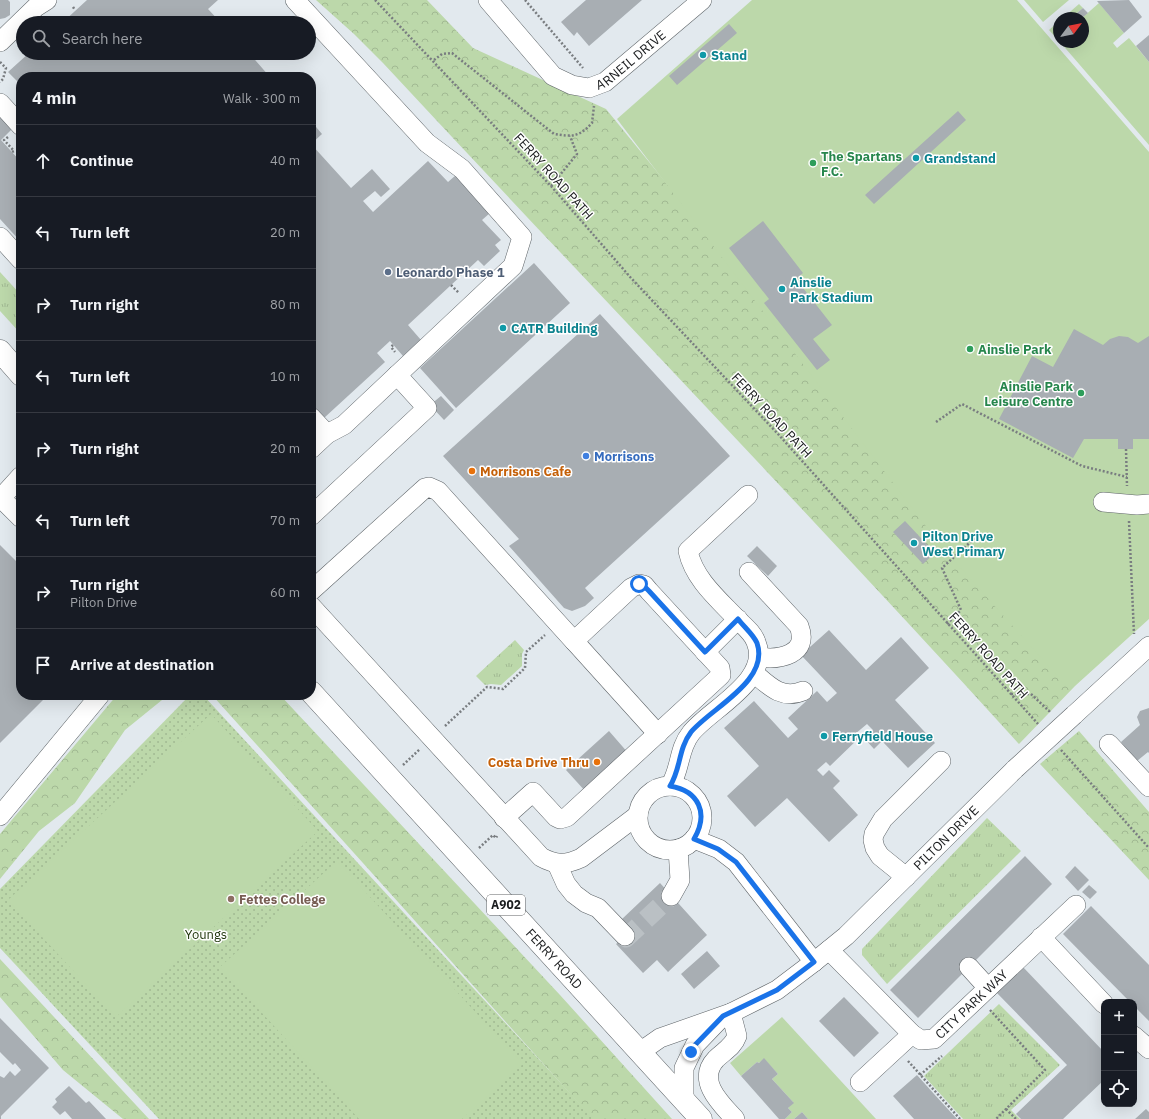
<!DOCTYPE html>
<html lang="en">
<head>
<meta charset="utf-8">
<style>
	:root { --surface:#171b24; --page:#20242c; --text:#f1f3f6; --muted:#9ea1a6; --line:#363941 }
	body { margin:0; font-family:"IBM Plex Sans",sans-serif; background:var(--page); color:var(--text) }
	.controls { position:absolute; right:12px; bottom:12px; display:grid; overflow:hidden; border-radius:8px; box-shadow:0 4px 16px #0002 }
	.controls button { width:36px; height:36px; display:grid; place-items:center; padding:0; border:0; border-bottom:1px solid var(--line); background:var(--surface); color:var(--text); font:20px sans-serif }
	.compass { position:absolute; left:1053px; top:12px; width:36px; height:36px; border-radius:50%; background:var(--surface); box-shadow:0 4px 16px #0002; rotate:58deg }
	.stop { position:absolute; width:12px; height:12px; margin:-9px; border:3px solid #1a73e8; border-radius:50%; background:#fff }
	.stop.end { background:#1a73e8; border-color:#fff; box-shadow:0 1px 4px #0008 }
	.list { margin:0; padding:0; list-style:none }
	h2 { display:flex; justify-content:space-between; align-items:center; height:52px; margin:0; padding:0 16px; font-size:17px }
	h2 small { font-size:13px; font-weight:400; color:var(--muted) }
	.list li { display:grid; grid-template-columns:26px 1fr auto; gap:12px; align-items:center; box-sizing:border-box; height:72px; padding:0 16px; border-top:1px solid var(--line) }
	.list b { display:block; font-size:15px; white-space:nowrap }
	.list p { margin:0; font-size:13px; white-space:nowrap; color:var(--muted) }
	.list em { font-size:13px; font-style:normal; color:var(--muted) }
	.icon { flex:none; width:22px; height:22px; fill:none; stroke:currentColor; stroke-width:2; stroke-linecap:round; stroke-linejoin:round }
	.map { position:relative; flex:none; width:1149px; height:1119px; overflow:hidden }
	.search { position:absolute; background:var(--surface); box-shadow:0 4px 16px #0002; left:16px; top:16px; width:300px; height:44px; display:flex; align-items:center; gap:10px; box-sizing:border-box; padding:0 14px; border-radius:22px; color:var(--muted); font-size:15px }
	.panel { position:absolute; background:var(--surface); box-shadow:0 4px 16px #0002; left:16px; top:72px; width:300px; height:628px; border-radius:16px }
	.map>svg:first-child { display:block }
</style>
</head>
<body>
<div class="map">
<svg width="1149" height="1119" viewBox="0 0 1149 1119">
	<defs>
		<pattern id="grass-tufts" width="24" height="20" patternUnits="userSpaceOnUse"><rect width="24" height="20" fill="#bcd8aa"/><path d="M3 7l-1-3M5 7V3M7 7l1-3M15 17l-1-3M17 17v-4M19 17l1-3" fill="none" stroke="#a1b992"/></pattern>
		<pattern id="forest-crowns" width="20" height="18" patternUnits="userSpaceOnUse"><rect width="20" height="18" fill="#bcd8aa"/><path d="M2 6a3 3 0 1 1 6 0M12 15a3 3 0 1 1 6 0" fill="none" stroke="#a1b992"/></pattern>
		<pattern id="park-dots" width="8" height="8" patternUnits="userSpaceOnUse"><rect width="8" height="8" fill="#bcd8aa"/><path d="M2 2h.1M6 6h.1" fill="none" stroke="#a1b992" stroke-width="1.8" stroke-linecap="round"/></pattern>
	</defs>
	<rect width="100%" height="100%" fill="#e2e9ee"/>
	<path fill="url(#grass-tufts)" d="M0,272L21,295V334L0,311Z
		M515,640L524,650L522,654V666L501,685L491,684L485,685L476,676Z
		M987,818L1021,851L887,984L862,955V949Z
		M999,1004L1060,1065L1011,1110L1020,1119H963L924,1076Z"/>
	<path fill="url(#forest-crowns)" d="M316,0H427L473,48L606,109L764,303L1149,512V619L1075,686L1019,744C810,514 595,291 383,63L354,34Z
		M117,695H164L162,700L125,730L75,803L39,831L0,879V834Z
		M212,695H280L560,995L672,1119H593Z
		M1079,731L1149,812V880L1040,764Z
		M0,959L149,1119H123L63,1070L0,997Z"/>
	<path fill="url(#park-dots)" d="M190,695H203L594,1119H159L0,948V889Z"/>
	<path fill="#bcd8aa" d="M752,0H1017L1149,152V618L1069,689L941,546L617,119Z
		M1024,0H1069L1043,22Z
		M1099,3L1124,33L1113,43L1117,48L1129,38L1149,62V145L1060,42H1083L1082,18Z
		M1079,4L1083,8L1071,18H1063Z
		M1059,21V41L1049,30Z
		M211,714L318,831L116,1017L8,900Z
		M337,861L523,1064L462,1119H359L220,967Z
		M782,1017L876,1119H808L802,1112L794,1119H785L792,1112L788,1108L793,1102L772,1079L778,1074L764,1059L759,1063L757,1062L741,1076L730,1063Z"/>
	<path fill="#a8aeb3" d="M0,0H8L10,2V15L5,18L0,19Z
		M87,0H218L208,9L221,23H62Z
		M586,0H642L589,46L577,32L574,36L561,22Z
		M1129,0L1142,17L1124,33L1097,1Z
		M1083,8L1088,13L1082,18H1071Z
		M729,24L737,33L677,85L669,76Z
		M1149,35V62L1136,46Z
		M29,53H249L270,77H21V85L8,72Z
		M958,111L966,120L874,204L865,195Z
		M0,116L12,129L1,140L21,162V242L0,219Z
		M311,121L322,134L311,144Z
		M311,144L351,188L372,169L390,189L381,197L375,191L363,201L373,212L428,161L448,182L456,175L490,213L482,220L501,240L495,245L500,251L484,266L478,260L408,325L421,340L403,356L390,341L377,353L385,362L324,418L311,403Z
		M763,221L803,273L796,279L832,325L813,339L830,360L817,370L764,303L769,299L729,248Z
		M534,263L570,303L456,408L420,368Z
		M600,314L730,456L585,588L594,598L585,606L572,611L564,608L509,546L519,539L443,456Z
		M1074,329L1103,345L1110,339L1119,336L1128,337L1138,343L1149,336V439H1133V449H1118V439H1084L1073,458L999,419L1032,356L1053,367Z
		M441,396L454,410L444,420L430,405Z
		M905,521L935,553L923,564L893,532Z
		M0,545L21,566V695H48L0,743Z
		M757,546L777,566L768,576L747,556Z
		M829,630L866,670L901,637L929,668L895,700L935,743L908,768L882,741L874,749L864,738L873,730L867,724L855,734L859,738L830,766L826,762L817,770L823,776L829,770L840,781L833,788L858,815L829,842L787,798L755,827L727,796L759,766L724,728L754,701L788,738L798,729L788,718L817,691L827,702L837,693L801,655Z
		M1149,708V753L1148,752L1137,761L1121,742L1140,725L1137,717L1140,711Z
		M609,731L629,754L586,792L566,770Z
		M1025,856L1052,884L918,1018L890,990Z
		M1075,866L1089,880L1078,891L1065,877Z
		M660,883L707,935L668,972L657,960L643,973L616,944L631,931L621,920Z
		M1089,885L1097,892L1090,899L1082,892Z
		M1091,906L1149,965V1021L1134,1006V1002H1130L1063,934Z
		M707,951L720,966L694,989L681,974Z
		M1023,967L1104,1052V1080L1063,1119H1021L1016,1114L1067,1065L996,992Z
		M844,997L879,1033L854,1057L819,1021Z
		M0,1018L49,1068L1,1116V1119H0V1076L4,1078L10,1071L15,1076L21,1070L15,1063L13,1065L0,1052Z
		M764,1058L778,1074L772,1079L794,1103L788,1108L792,1112L785,1119H779L741,1076L757,1062L759,1063Z
		M917,1075L934,1094L957,1119H914L893,1096Z
		M69,1086L86,1103L89,1101L106,1119H72L65,1111L60,1115L52,1107L57,1102L55,1099Z
		M1146,1109L1149,1112V1119H1135Z
		M802,1112L808,1119H794Z"/>
	<g fill="none" stroke-linecap="round" stroke-linejoin="round">
		<path stroke="#bac0c4" stroke-width="19" stroke-dasharray="19 10" stroke-linecap="butt" d="M625,936L626,938L671,896"/>
		<defs>
			<g id="minor">
				<path d="M295,0L427,143L462,169L522,237L513,266L344,425L327,434L311,449"/>
				<path id="s1" d="M488,0L553,76L572,85L589,88L605,82L702,0"/>
				<path d="M0,42L36,7L47,0"/>
				<path d="M0,103L21,126"/>
				<path d="M0,237L21,260"/>
				<path d="M311,417L327,434"/>
				<path d="M0,497L21,518"/>
				<path d="M1,498L21,476"/>
				<path d="M1103,502L1137,505L1149,504"/>
				<path d="M311,516L427,408L397,375"/>
				<path d="M749,572L799,626C810,655 779,660 759,657"/>
				<path d="M311,591L425,488L429,487L438,491L574,641L631,588L639,584L644,585L649,591L720,668L721,675L719,677L567,817L560,819L556,817L533,792L504,818"/>
				<path d="M311,606L541,857C555,865 566,865 581,858L638,815"/>
				<path d="M574,641L658,734"/>
				<path d="M705,652L738,619"/>
				<path d="M754,673C769,686 782,700 803,691"/>
				<path d="M1074,715L1149,646"/>
				<path d="M1109,744L1149,787"/>
				<path d="M670,786C681,769 678,749 691,733C710,709 772,680 756,642C753,633 744,626 737,619C718,599 694,579 688,551L748,495"/>
				<circle cx="670" cy="818" r="32"/>
				<path d="M0,816L100,695"/>
				<path d="M694,839L719,849L736,862L814,962"/>
				<path d="M557,864L566,884L574,894L586,903L598,908L625,936"/>
				<path d="M906,877L880,856L875,848L873,840L874,834L883,819L941,761"/>
				<path d="M671,896L680,880L678,849"/>
				<path d="M1041,937L1104,1004"/>
				<path id="s2" d="M829,950L912,1034L921,1040L934,1039L1076,905"/>
				<path d="M969,967L988,988"/>
				<path d="M731,1013L737,1036C733,1047 724,1051 716,1059C696,1080 720,1103 735,1119"/>
				<path d="M1134,1036L1149,1049"/>
				<path id="s3" d="M640,1052L660,1038L731,1013L777,990L814,962L846,936L1015,769"/>
				<path d="M860,1082L912,1034"/>
				<path d="M684,1100V1068L695,1045L719,1020"/>
			</g>
			<g id="major">
				<path d="M0,351L21,375"/>
				<path id="s4" d="M311,692L701,1119"/>
			</g>
		</defs>
		<use href="#minor" stroke="#5e6468" stroke-width="20"/>
		<use href="#major" stroke="#5e6468" stroke-width="23"/>
		<path stroke="#797d80" stroke-width="2.5" stroke-dasharray="2 2" stroke-linecap="butt" d="M375,0L551,186L631,278L778,434L1038,724
			M525,0L583,68
			M73,7L75,10
			M434,60L442,54L452,53L554,134C573,137 579,137 592,123L594,106
			M0,62L6,68L3,79L0,82
			M8,137L4,140L14,151L12,152
			M551,186L577,154L570,136
			M451,285L459,293
			M393,345L391,347L395,352
			M936,422L962,404L1082,466L1127,477
			M1126,449L1127,486
			M1129,521L1134,634
			M947,624L961,610L942,568L977,536
			M1011,694H1031L1049,711L1050,710
			M445,726L487,687L503,689L525,668L526,652L545,635
			M1061,750L1149,848
			M403,765L420,749
			M479,848L493,835L496,838L497,836
			M990,1010L1045,1070L996,1119
			M908,1061L960,1119
			M920,1075L942,1056
			M1006,1109L1016,1119"/>
		<use href="#minor" stroke="#fff" stroke-width="19"/>
		<use href="#major" stroke="#fff" stroke-width="22"/>
		<defs>
			<path id="minor-bridge" d="M1015,769L1074,715"/>
		</defs>
		<use href="#minor-bridge" stroke="#5e6468" stroke-width="20" stroke-linecap="butt"/>
		<use href="#minor-bridge" stroke="#fff" stroke-width="19"/>
	</g>
	<g fill="none" stroke-linecap="round" stroke-linejoin="round">
		<path stroke="#1a73e8" stroke-width="5" d="M639,584L644,586L649,591L705,652L738,619C744,627 753,634 757,643C770,681 711,708 691,732C678,749 681,769 670,786C699,791 709,813 694,839L718,849L736,862L814,962L777,990L723,1016L695,1045L691,1052"/>
	</g>
	<g fill="#0f9aa8" stroke="#fff" stroke-width="1.5">
		<circle cx="703" cy="55" r="4"/>
		<circle cx="916" cy="158" r="4"/>
		<circle cx="782" cy="289" r="4"/>
		<circle cx="503" cy="328" r="4"/>
		<circle cx="914" cy="543" r="4"/>
		<circle cx="824" cy="736" r="4"/>
	</g>
	<g fill="#2e9e5b" stroke="#fff" stroke-width="1.5">
		<circle cx="813" cy="163" r="4"/>
		<circle cx="970" cy="349" r="4"/>
		<circle cx="1081" cy="393" r="4"/>
	</g>
	<circle fill="#5c6f8a" stroke="#fff" stroke-width="1.5" cx="388" cy="272" r="4"/>
	<circle fill="#3f7fe0" stroke="#fff" stroke-width="1.5" cx="586" cy="456" r="4"/>
	<g fill="#e8710a" stroke="#fff" stroke-width="1.5">
		<circle cx="472" cy="471" r="4"/>
		<circle cx="597" cy="762" r="4"/>
	</g>
	<circle fill="#8d6e63" stroke="#fff" stroke-width="1.5" cx="231" cy="899" r="4"/>
	<g text-anchor="middle" stroke-width="3" stroke-linejoin="round" paint-order="stroke">
		<rect fill="#fff" stroke="#5f6062" stroke-width="1" x="487" y="895" width="38" height="20" rx="3"/>
		<g font-size="12" font-weight="bold" fill="#1a1c1e">
			<text x="506" y="909">A902</text>
		</g>
		<g font-size="13" font-weight="bold" fill="#0d838f" stroke="#fff" text-anchor="start">
			<text x="711" y="60">Stand</text>
			<text x="924" y="163">Grandstand</text>
			<text x="790" y="287">Ainslie<tspan x="790" dy="15">Park Stadium</tspan></text>
			<text x="511" y="333">CATR Building</text>
			<text x="922" y="541">Pilton Drive<tspan x="922" dy="15">West Primary</tspan></text>
			<text x="832" y="741">Ferryfield House</text>
		</g>
		<g font-size="13" fill="#1a1c1e" stroke="#fff">
			<text dy="5" stroke="none"><textPath href="#s1" startOffset="189">ARNEIL DRIVE</textPath></text>
			<text transform="translate(554 176) rotate(48)" y="5">FERRY ROAD PATH</text>
			<text transform="translate(772 415) rotate(47)" y="5">FERRY ROAD PATH</text>
			<text transform="translate(989 655) rotate(48)" y="5">FERRY ROAD PATH</text>
			<text dy="5" stroke="none"><textPath href="#s3" startOffset="379">PILTON DRIVE</textPath></text>
			<text dy="5" stroke="none"><textPath href="#s4" startOffset="361">FERRY ROAD</textPath></text>
			<text dy="5" stroke="none"><textPath href="#s2" startOffset="193">CITY PARK WAY</textPath></text>
		</g>
		<g font-size="13" font-weight="bold" fill="#27864d" stroke="#fff" text-anchor="start">
			<text x="821" y="161">The Spartans<tspan x="821" dy="15">F.C.</tspan></text>
			<text x="978" y="354">Ainslie Park</text>
			<text x="1073" y="391" text-anchor="end">Ainslie Park<tspan x="1073" dy="15">Leisure Centre</tspan></text>
		</g>
		<g font-size="13" font-weight="bold" fill="#4e5e75" stroke="#fff" text-anchor="start">
			<text x="396" y="277">Leonardo Phase 1</text>
		</g>
		<g font-size="13" font-weight="bold" fill="#366cbe" stroke="#fff" text-anchor="start">
			<text x="594" y="461">Morrisons</text>
		</g>
		<g font-size="13" font-weight="bold" fill="#c56008" stroke="#fff" text-anchor="start">
			<text x="480" y="476">Morrisons Cafe</text>
			<text x="589" y="767" text-anchor="end">Costa Drive Thru</text>
		</g>
		<g font-size="13" font-weight="bold" fill="#785e54" stroke="#fff" text-anchor="start">
			<text x="239" y="904">Fettes College</text>
		</g>
		<g font-size="13" fill="#1e340a" stroke="#fff">
			<text x="206" y="939">Youngs</text>
		</g>
	</g>
</svg>
<div class="controls">
<button>+</button>
<button>−</button>
<button><svg class="icon" aria-label="locate" viewBox="0 0 24 24"><circle cx="12" cy="12" r="6"/><path d="M12 2v4M12 18v4M2 12h4M18 12h4"/></svg></button>
</div>
<svg class="compass" viewBox="-18 -18 36 36"><path d="M0-13l5 13h-10z" fill="#e53935"/><path d="M0 13l5-13h-10z" fill="#9ea1a6"/></svg>
<div class="stop" style="left:639px;top:584px"></div>
<div class="stop end" style="left:691px;top:1052px"></div>
<div class="search"><svg class="icon" aria-label="search" viewBox="0 0 24 24"><circle cx="10" cy="10" r="6"/><path d="M15 15l6 6"/></svg>Search here</div>
<section class="panel">
<h2>4 min<small>Walk · 300 m</small></h2>
<ul class="list">
<li><svg class="icon" aria-label="ahead" viewBox="0 0 24 24"><path d="M12 20V5M6 11l6-6 6 6"/></svg><div><b>Continue</b></div><em>40 m</em></li>
<li><svg class="icon" aria-label="left" viewBox="0 0 24 24"><path d="M17 20v-9H6M10 6l-5 5 5 5"/></svg><div><b>Turn left</b></div><em>20 m</em></li>
<li><svg class="icon" aria-label="right" viewBox="0 0 24 24"><path d="M7 20v-9h11M14 6l5 5-5 5"/></svg><div><b>Turn right</b></div><em>80 m</em></li>
<li><svg class="icon" aria-label="left" viewBox="0 0 24 24"><path d="M17 20v-9H6M10 6l-5 5 5 5"/></svg><div><b>Turn left</b></div><em>10 m</em></li>
<li><svg class="icon" aria-label="right" viewBox="0 0 24 24"><path d="M7 20v-9h11M14 6l5 5-5 5"/></svg><div><b>Turn right</b></div><em>20 m</em></li>
<li><svg class="icon" aria-label="left" viewBox="0 0 24 24"><path d="M17 20v-9H6M10 6l-5 5 5 5"/></svg><div><b>Turn left</b></div><em>70 m</em></li>
<li><svg class="icon" aria-label="right" viewBox="0 0 24 24"><path d="M7 20v-9h11M14 6l5 5-5 5"/></svg><div><b>Turn right</b><p>Pilton Drive</p></div><em>60 m</em></li>
<li><svg class="icon" aria-label="arrive" viewBox="0 0 24 24"><path d="M6 21V4h12l-3 4 3 4H6"/></svg><div><b>Arrive at destination</b></div></li>
</ul>
</section>
</div>
</body>
</html>
